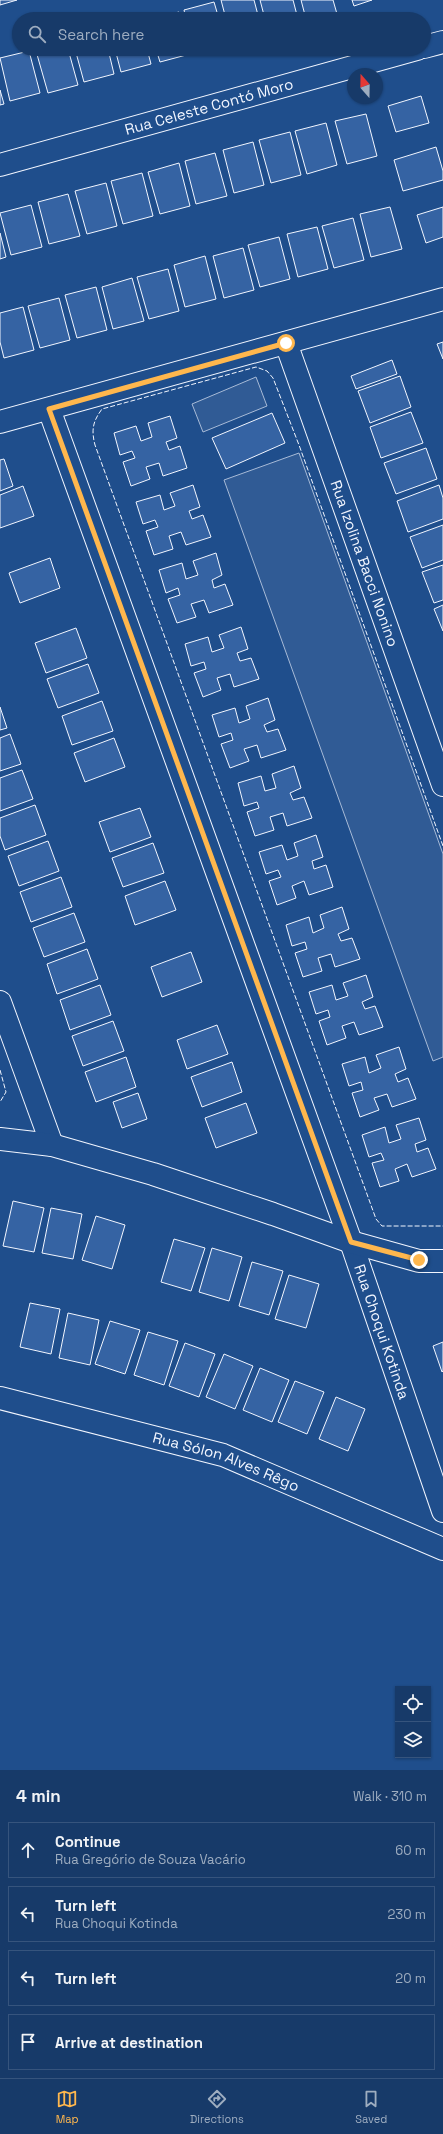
<!DOCTYPE html>
<html lang="en">
<head>
<meta charset="utf-8">
<style>
	:root { --surface:#173a69; --page:#20416f; --text:#f1f3f6; --muted:#9eadc0; --line:#36547d; --accent:#ffb74d }
	body { margin:0; font-family:"Space Grotesk",sans-serif; background:var(--page); color:var(--text) }
	.controls { position:absolute; right:12px; bottom:12px; display:grid; overflow:hidden; border-radius:0px; box-shadow:0 1px 3px #0004 }
	.controls button { width:36px; height:36px; display:grid; place-items:center; padding:0; border:0; border-bottom:1px solid var(--line); background:var(--surface); color:var(--text); font:20px sans-serif }
	.compass { position:absolute; left:347px; top:68px; width:36px; height:36px; border-radius:50%; background:var(--surface); box-shadow:0 1px 3px #0004; rotate:340deg }
	.stop { position:absolute; width:12px; height:12px; margin:-9px; border:3px solid #ffb74d; border-radius:50%; background:#fff }
	.stop.end { background:#ffb74d; border-color:#fff; box-shadow:0 1px 4px #0008 }
	.list { margin:0; padding:0; list-style:none }
	h2 { display:flex; justify-content:space-between; align-items:center; height:52px; margin:0; padding:0 16px; font-size:17px }
	h2 small { font-size:13px; font-weight:400; color:var(--muted) }
	.list li { display:grid; grid-template-columns:26px 1fr auto; gap:12px; align-items:center; box-sizing:border-box; height:56px; margin:0 8px 8px; padding:0 8px; border:1px solid var(--line); border-radius:0px }
	.list b { display:block; font-size:15px; white-space:nowrap }
	.list p { margin:0; font-size:13px; white-space:nowrap; color:var(--muted) }
	.list em { font-size:13px; font-style:normal; color:var(--muted) }
	.icon { flex:none; width:22px; height:22px; fill:none; stroke:currentColor; stroke-width:2; stroke-linecap:round; stroke-linejoin:round }
	.map { position:relative; flex:none; width:443px; height:1770px; overflow:hidden }
	.search { position:absolute; background:var(--surface); box-shadow:0 1px 3px #0004; left:12px; right:12px; top:12px; height:44px; display:flex; align-items:center; gap:10px; box-sizing:border-box; padding:0 14px; border-radius:22px; color:var(--muted); font-size:15px }
	.sheet { height:308px; background:var(--surface) }
	nav { display:flex; justify-content:space-around; align-items:center; box-sizing:border-box; height:56px; border-top:1px solid var(--line); background:var(--surface); font-size:11px; color:var(--muted) }
	nav a { display:grid; justify-items:center; gap:2px }
	nav .on { color:var(--accent) }
	.map>svg:first-child { display:block }
</style>
</head>
<body>
<div class="map">
<svg width="443" height="1770" viewBox="0 0 443 1770">
	<rect width="100%" height="100%" fill="#1f4e8c"/>
	<path fill="#305b95" stroke="#a8bbd7" d="M256,377L267,406L203,432L192,404Z
		M299,453L443,854V1057L433,1061L224,480Z"/>
	<path fill="#3563a3" stroke="#f2f6ff" d="M0,0H17L0,5Z
		M221,0H254L259,19H226Z
		M260,0H293L298,19H265Z
		M301,0H333L337,14L317,19H306Z
		M352,0H372L354,6Z
		M214,2L219,19H186L184,10Z
		M179,12L181,19H150Z
		M43,49H68L78,85L48,93L36,51Z
		M75,49H108L114,74L84,82Z
		M115,49H147L151,64L121,72Z
		M156,49H189L190,54L160,62Z
		M194,49H207L195,52Z
		M29,51L40,93L10,101L0,58Z
		M0,90L4,104L0,105Z
		M421,96L429,123L396,132L388,106Z
		M366,114L377,156L347,164L335,121Z
		M326,123L337,165L307,174L295,131Z
		M290,132L301,175L271,183L259,140Z
		M253,142L264,185L234,193L223,150Z
		M436,147L443,171V180L403,191L394,160Z
		M215,153L227,196L196,204L185,161Z
		M179,163L190,206L160,214L148,172Z
		M142,173L153,216L123,224L111,181Z
		M106,183L117,226L87,234L75,191Z
		M68,194L80,236L49,244L38,202Z
		M31,205L42,247L11,255L0,213Z
		M390,207L402,249L371,257L360,214Z
		M443,207V237L426,243L417,215Z
		M353,218L364,260L334,268L322,226Z
		M317,227L328,269L298,277L287,234Z
		M0,233L6,257L0,259Z
		M279,237L290,279L260,287L248,245Z
		M243,248L254,290L224,298L213,256Z
		M205,256L216,299L185,307L174,265Z
		M168,269L179,311L149,319L137,277Z
		M132,278L144,321L113,329L102,287Z
		M96,287L107,330L77,338L65,295Z
		M59,298L70,340L40,348L28,306Z
		M23,307L34,350L4,358L0,342V313Z
		M443,342V359L437,344Z
		M392,360L397,374L356,389L351,376Z
		M400,376L411,407L370,423L358,391Z
		M411,412L423,443L381,458L370,427Z
		M272,413L285,443L226,469L212,438Z
		M170,416L177,438L166,442L169,450L180,446L187,468L163,476L159,463L146,467L150,479L131,486L123,462L135,458L132,451L120,455L114,433L136,426L141,441L152,437L148,423Z
		M426,448L437,479L396,494L384,463Z
		M4,459L13,486L0,491V460Z
		M193,485L200,507L189,511L192,519L203,515L211,537L186,545L181,532L169,536L173,549L154,555L146,531L158,527L155,520L143,524L136,502L160,495L164,510L175,506L170,493Z
		M439,485L443,498V519L408,532L397,501Z
		M23,486L34,516L0,528V495Z
		M443,525V560L422,568L410,537Z
		M216,553L222,575L212,580L214,588L225,584L233,605L209,613L204,600L191,604L196,617L177,623L168,599L180,595L178,588L166,593L159,570L182,563L186,579L198,575L193,561Z
		M50,558L60,588L20,603L9,573Z
		M443,565V600L434,603L422,572Z
		M443,605V631L434,609Z
		M241,627L248,649L237,653L240,661L251,658L259,679L234,687L230,674L217,678L221,690L203,697L194,673L206,669L204,662L191,666L185,644L208,637L212,652L224,648L219,635Z
		M76,628L87,658L46,673L35,643Z
		M88,664L99,693L58,708L47,679Z
		M268,698L275,720L264,725L267,732L278,729L286,750L261,758L257,745L244,749L249,761L230,768L221,744L233,740L231,733L219,737L212,715L235,708L239,723L250,719L246,706Z
		M102,701L113,731L72,745L62,716Z
		M0,707L7,728L0,730Z
		M10,734L21,764L0,771V738Z
		M114,738L125,767L85,782L74,753Z
		M294,766L301,788L290,793L293,800L304,797L312,818L287,826L283,813L270,817L274,830L255,836L247,812L259,808L257,802L244,806L238,783L261,776L265,791L276,788L272,774Z
		M22,770L33,799L0,811V778Z
		M35,805L46,835L5,850L0,836V818Z
		M140,808L151,837L110,852L99,822Z
		M316,835L323,857L312,861L314,869L326,865L333,887L309,895L304,881L292,886L296,898L277,905L269,881L281,877L278,870L266,874L259,852L282,845L287,860L298,856L294,843Z
		M48,841L59,871L19,886L8,856Z
		M153,843L164,873L123,887L112,858Z
		M61,877L72,907L31,922L20,892Z
		M165,881L176,910L135,925L125,896Z
		M342,907L349,929L338,934L341,941L352,938L360,959L335,967L331,954L318,958L322,971L303,977L295,953L307,949L305,942L292,946L286,925L309,917L313,933L324,928L320,915Z
		M74,913L85,942L44,957L33,928Z
		M87,949L98,979L57,994L47,964Z
		M191,952L202,982L162,997L151,967Z
		M366,975L373,997L362,1002L365,1009L375,1006L383,1027L359,1035L354,1022L342,1026L346,1038L327,1045L319,1021L330,1017L328,1010L316,1014L309,992L332,985L336,1000L348,996L343,983Z
		M100,985L111,1015L70,1030L60,1000Z
		M113,1021L124,1051L83,1066L72,1036Z
		M217,1025L228,1054L187,1069L177,1040Z
		M399,1047L406,1069L395,1074L398,1082L408,1078L416,1099L392,1107L387,1094L374,1098L379,1110L360,1117L352,1093L363,1090L361,1082L349,1086L342,1064L365,1057L369,1073L381,1068L376,1055Z
		M126,1057L136,1087L96,1102L85,1072Z
		M232,1062L242,1092L202,1107L191,1077Z
		M138,1093L147,1119L122,1128L113,1102Z
		M246,1103L257,1133L216,1148L205,1118Z
		M419,1118L426,1140L415,1144L417,1152L428,1148L436,1169L412,1177L407,1164L395,1169L399,1181L380,1187L372,1163L384,1160L381,1153L369,1157L362,1135L385,1127L389,1143L401,1139L396,1125Z
		M13,1201L44,1208L34,1252L3,1246Z
		M51,1208L82,1214L73,1259L42,1253Z
		M96,1216L125,1225L112,1269L82,1260Z
		M174,1239L205,1248L191,1291L161,1282Z
		M212,1248L242,1257L229,1301L199,1292Z
		M252,1262L283,1271L269,1315L239,1306Z
		M289,1275L319,1284L306,1328L275,1319Z
		M30,1303L60,1309L51,1354L20,1347Z
		M68,1313L99,1320L90,1365L59,1358Z
		M110,1321L140,1330L125,1374L95,1364Z
		M148,1332L178,1341L164,1385L134,1375Z
		M443,1342V1371L442,1372L433,1346Z
		M185,1343L215,1354L199,1397L169,1386Z
		M224,1354L253,1366L235,1409L206,1397Z
		M260,1368L289,1380L272,1422L243,1410Z
		M295,1381L324,1392L307,1434L278,1422Z
		M336,1397L365,1409L348,1451L319,1439Z"/>
	<g fill="none" stroke-linecap="round" stroke-linejoin="round">
		<defs>
			<g id="street">
				<path d="M424,47L443,42"/>
				<path id="s1" d="M0,165L417,49"/>
				<path id="s2" d="M286,343L443,785"/>
				<path id="s3" d="M49,409L351,1242L443,1511"/>
				<path d="M0,422L443,299"/>
				<path d="M0,1002L52,1145"/>
				<path d="M0,1139L52,1145L153,1174L273,1214L351,1242L419,1261H443"/>
				<path id="s4" d="M0,1398L223,1455L443,1549"/>
			</g>
		</defs>
		<use href="#street" stroke="#f2f6ff" stroke-width="24"/>
		<use href="#street" stroke="#1f4e8c" stroke-width="22"/>
		<path stroke="#f2f6ff" stroke-width="1" stroke-dasharray="5 2" stroke-linecap="butt" d="M443,846L299,445L273,378L267,371L256,367L102,409C93,421 91,430 95,445L376,1219L382,1226H443
			M0,1070L6,1092L0,1102"/>
	</g>
	<g fill="none" stroke-linecap="round" stroke-linejoin="round">
		<path stroke="#ffb74d" stroke-width="5" d="M286,343L49,409L351,1242L419,1260"/>
	</g>
	<g text-anchor="middle" stroke-width="3" stroke-linejoin="round" paint-order="stroke">
		<g font-size="15" fill="#f2f6ff" stroke="#1f4e8c">
			<text dy="5" stroke="none"><textPath href="#s1" startOffset="217">Rua Celeste Contó Moro</textPath></text>
			<text dy="5" stroke="none"><textPath href="#s2" startOffset="234">Rua Izolina Bacci Nonino</textPath></text>
			<text dy="5" stroke="none"><textPath href="#s3" startOffset="981">Rua Choqui Kotinda</textPath></text>
			<text dy="5" stroke="none"><textPath href="#s4" startOffset="235">Rua Sólon Alves Rêgo</textPath></text>
		</g>
	</g>
</svg>
<div class="controls">
<button><svg class="icon" aria-label="locate" viewBox="0 0 24 24"><circle cx="12" cy="12" r="6"/><path d="M12 2v4M12 18v4M2 12h4M18 12h4"/></svg></button>
<button><svg class="icon" aria-label="layers" viewBox="0 0 24 24"><path d="M12 4l9 5-9 5-9-5zM3 14l9 5 9-5"/></svg></button>
</div>
<svg class="compass" viewBox="-18 -18 36 36"><path d="M0-13l5 13h-10z" fill="#e53935"/><path d="M0 13l5-13h-10z" fill="#9eadc0"/></svg>
<div class="stop" style="left:286px;top:343px"></div>
<div class="stop end" style="left:419px;top:1260px"></div>
<div class="search"><svg class="icon" aria-label="search" viewBox="0 0 24 24"><circle cx="10" cy="10" r="6"/><path d="M15 15l6 6"/></svg>Search here</div>
</div>
<section class="sheet">
<h2>4 min<small>Walk · 310 m</small></h2>
<ul class="list">
<li><svg class="icon" aria-label="ahead" viewBox="0 0 24 24"><path d="M12 20V5M6 11l6-6 6 6"/></svg><div><b>Continue</b><p>Rua Gregório de Souza Vacário</p></div><em>60 m</em></li>
<li><svg class="icon" aria-label="left" viewBox="0 0 24 24"><path d="M17 20v-9H6M10 6l-5 5 5 5"/></svg><div><b>Turn left</b><p>Rua Choqui Kotinda</p></div><em>230 m</em></li>
<li><svg class="icon" aria-label="left" viewBox="0 0 24 24"><path d="M17 20v-9H6M10 6l-5 5 5 5"/></svg><div><b>Turn left</b></div><em>20 m</em></li>
<li><svg class="icon" aria-label="arrive" viewBox="0 0 24 24"><path d="M6 21V4h12l-3 4 3 4H6"/></svg><div><b>Arrive at destination</b></div></li>
</ul>
</section>
<nav>
<a class="on"><svg class="icon" aria-label="map" viewBox="0 0 24 24"><path d="M3 6l6-2 6 2 6-2v14l-6 2-6-2-6 2zM9 4v14M15 6v14"/></svg>Map</a>
<a><svg class="icon" aria-label="directions" viewBox="0 0 24 24"><path d="M12 3l9 9-9 9-9-9zM9 14v-3h6M13 9l2 2-2 2"/></svg>Directions</a>
<a><svg class="icon" aria-label="saved" viewBox="0 0 24 24"><path d="M7 4h10v16l-5-4-5 4z"/></svg>Saved</a>
</nav>
</body>
</html>
